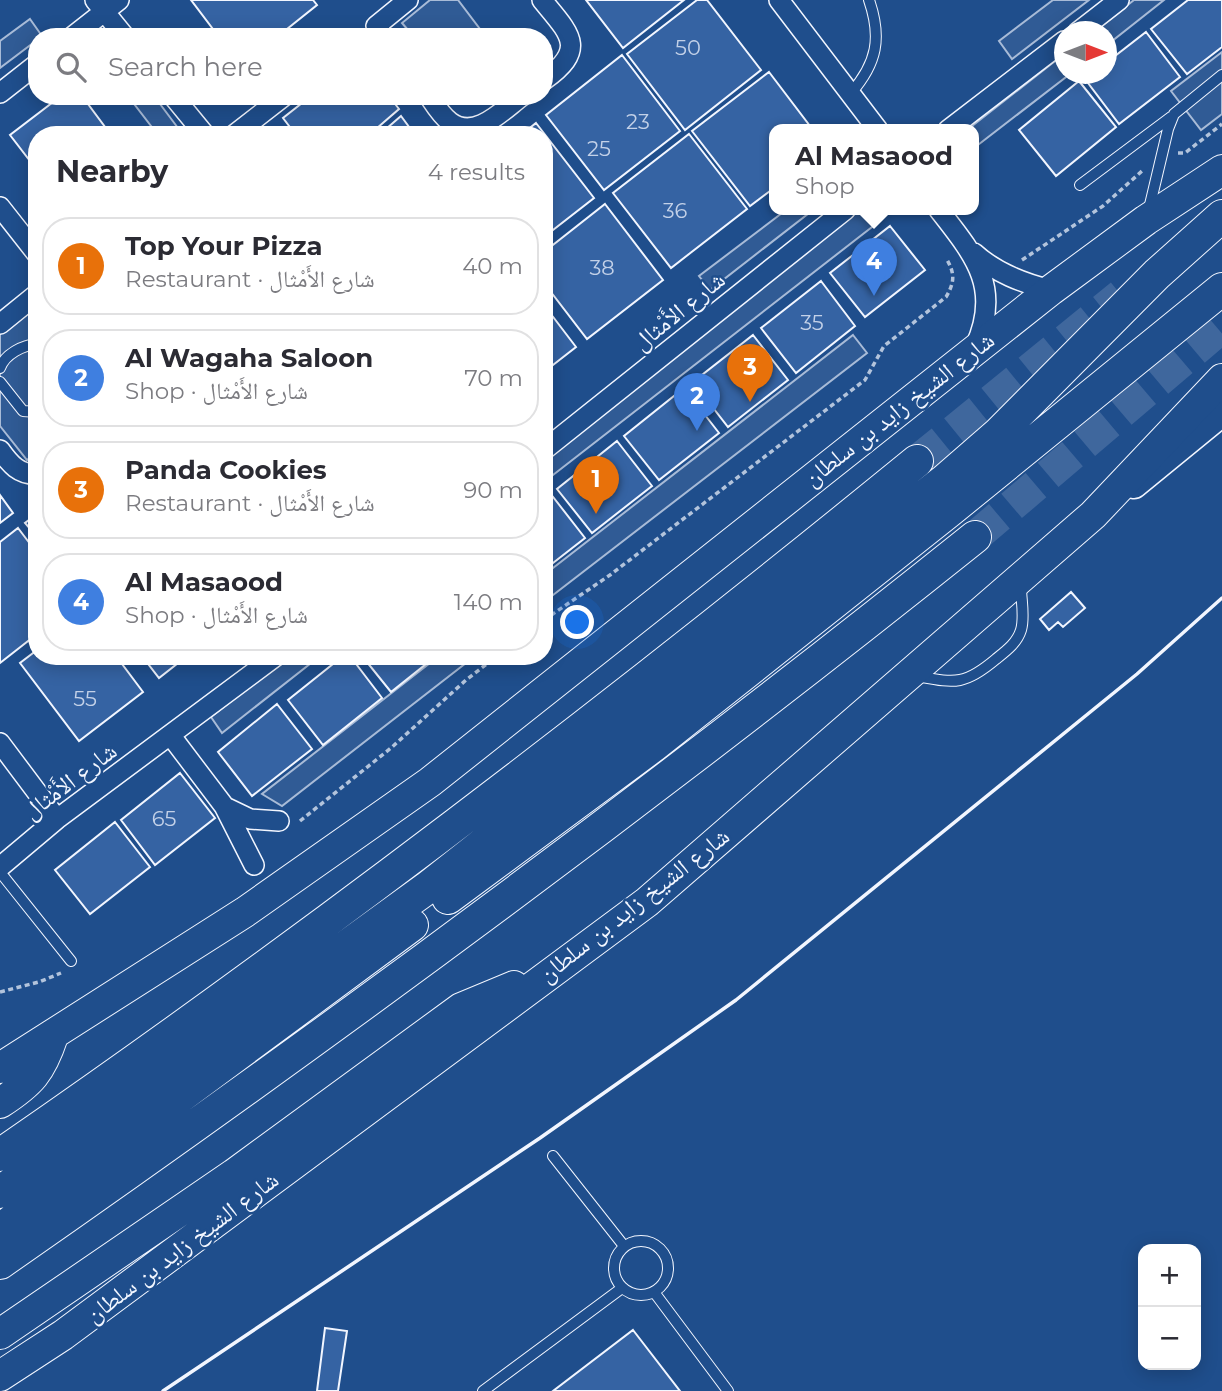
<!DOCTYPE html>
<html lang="en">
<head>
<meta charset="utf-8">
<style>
	:root { --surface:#fff; --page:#f2f2f3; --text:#2b2b33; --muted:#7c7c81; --line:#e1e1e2; --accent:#8a6a3f }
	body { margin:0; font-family:Montserrat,"Noto Naskh Arabic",sans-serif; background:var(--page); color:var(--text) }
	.controls { position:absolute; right:21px; bottom:21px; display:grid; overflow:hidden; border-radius:14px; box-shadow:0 4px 18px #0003 }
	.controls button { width:63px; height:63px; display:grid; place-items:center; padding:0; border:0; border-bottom:2px solid var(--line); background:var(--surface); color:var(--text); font:35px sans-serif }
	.compass { position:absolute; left:1054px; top:21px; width:63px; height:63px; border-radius:50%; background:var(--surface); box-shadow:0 4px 18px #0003; rotate:90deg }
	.you { position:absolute; left:578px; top:623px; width:24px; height:24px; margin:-18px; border:5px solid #fff; border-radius:50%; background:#1a73e8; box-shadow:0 0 0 10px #1a73e833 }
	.badge { display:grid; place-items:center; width:46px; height:46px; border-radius:50%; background:var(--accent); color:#fff; font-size:23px; font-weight:700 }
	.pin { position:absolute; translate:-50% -58px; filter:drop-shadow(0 2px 4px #0008) }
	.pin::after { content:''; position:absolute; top:37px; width:24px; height:21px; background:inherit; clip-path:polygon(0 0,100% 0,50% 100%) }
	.popup { position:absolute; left:769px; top:124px; width:210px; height:91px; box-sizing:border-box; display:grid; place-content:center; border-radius:14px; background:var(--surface); filter:drop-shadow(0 2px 5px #0005); font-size:23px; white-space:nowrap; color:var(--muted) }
	.popup b { font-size:26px; color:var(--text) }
	.popup::after { content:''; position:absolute; left:50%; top:100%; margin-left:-14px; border:14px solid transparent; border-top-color:var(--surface) }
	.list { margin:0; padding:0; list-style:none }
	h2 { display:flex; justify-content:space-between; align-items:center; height:91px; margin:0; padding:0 28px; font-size:30px }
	h2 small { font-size:23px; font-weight:400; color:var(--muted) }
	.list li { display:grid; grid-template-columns:46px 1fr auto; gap:21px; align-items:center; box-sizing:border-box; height:98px; margin:0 14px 14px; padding:0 14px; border:2px solid var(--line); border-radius:28px }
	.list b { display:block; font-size:26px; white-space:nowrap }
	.list p { margin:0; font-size:23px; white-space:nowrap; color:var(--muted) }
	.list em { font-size:23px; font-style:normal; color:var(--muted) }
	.icon { flex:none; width:38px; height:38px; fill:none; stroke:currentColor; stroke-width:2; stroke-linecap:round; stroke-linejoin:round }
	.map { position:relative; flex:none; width:1222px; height:1391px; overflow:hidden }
	.search { position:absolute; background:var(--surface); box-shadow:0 4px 18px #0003; left:28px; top:28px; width:525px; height:77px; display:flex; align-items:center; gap:18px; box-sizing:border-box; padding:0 24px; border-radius:28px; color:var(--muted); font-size:26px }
	.panel { position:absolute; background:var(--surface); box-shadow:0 4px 18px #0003; left:28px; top:126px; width:525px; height:539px; border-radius:28px }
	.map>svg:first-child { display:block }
</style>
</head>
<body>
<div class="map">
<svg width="1222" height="1391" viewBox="0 0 1222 1391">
	<rect width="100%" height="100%" fill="#1f4e8c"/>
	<path fill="#305b95" stroke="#a8bbd7" stroke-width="2" d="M430,0H458L486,37H414L402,23Z
		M1053,0H1089L1012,59L999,41Z
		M1134,0H1164L1107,45L1106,32H1094Z
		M30,19L42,36L37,37V40L0,68V41Z
		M1222,52V114L1201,130L1171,91Z
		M1064,54V74H1070L974,148V130H967Z
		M128,96H154L178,128L170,135H158Z
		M786,210H813L710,290L699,276Z
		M860,210H875L881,220L544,482V457Z
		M37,305V452L27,460L0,426V334Z
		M853,335L867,353L544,602V575Z
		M288,656H320L222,733L211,717Z
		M439,656H475L282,806L262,794Z"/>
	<path fill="#3563a3" stroke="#f2f6ff" stroke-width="2" d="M191,0H313L317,5L277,37H219Z
		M586,0H684L623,48Z
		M697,0H707L761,70L685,130L627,54Z
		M1188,0H1222V47L1187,74L1151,29Z
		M1146,32L1180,77L1119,124L1085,79L1093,74H1106V63Z
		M622,55L680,131L604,190L546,115Z
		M769,72L813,130H774V188L750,206L692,131Z
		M1079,81L1116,127L1056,176L1019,130Z
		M61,96H82L111,135H37V170L10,135Z
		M311,96H389L399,109L369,135H296L283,118Z
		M401,116L415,135H379Z
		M536,123L594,198L544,237V135H521Z
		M689,134L747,209L671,268L613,193Z
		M605,204L663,280L587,339L544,283V252Z
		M890,226L925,270L865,317L830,273Z
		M821,281L855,326L796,373L761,328Z
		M544,305L576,347L544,372Z
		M753,335L788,380L728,427L693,382Z
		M684,388L719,433L659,480L624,436Z
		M617,441L652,486L592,533L557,489Z
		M550,493L585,538L544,570V498Z
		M0,495L13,513L0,523Z
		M37,514V537L25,523Z
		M18,528L37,553V634L0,663V542Z
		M1071,592L1085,608L1063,627L1058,622L1049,630L1040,619Z
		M37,650V656H116L143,692L79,741L20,663Z
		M142,656H187L159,678Z
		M343,656H350L382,698L323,745L288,700Z
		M362,656H436L391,692Z
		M277,704L312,749L252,796L218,752Z
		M180,773L215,818L155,865L121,820Z
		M115,822L150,867L90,914L55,870Z
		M325,1328L347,1331L338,1391H317Z
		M633,1330L680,1391H553Z"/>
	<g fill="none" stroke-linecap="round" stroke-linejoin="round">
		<path stroke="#3f679d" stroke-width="32" stroke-dasharray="32 16" stroke-linecap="butt" d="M917,461L1121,295
			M975,537L1222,327"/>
		<defs>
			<path id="service" d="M851,93C877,63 882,38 869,0
				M1080,185L1171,117
				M1149,209L1168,129L1174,114L1222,75
				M0,368C5,354 23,345 37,344
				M0,382L23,411L37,412
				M916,676C955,683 964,686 996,659C1006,651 1017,643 1021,630C1025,617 1021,600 1021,587
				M0,872L71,961
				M553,1156L624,1246
				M614 1268a27 27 0 1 1 54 0a27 27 0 1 1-54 0Z
				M654,1292L728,1391
				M483,1391L622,1288"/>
			<path id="minor" d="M95,0L125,37
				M542,0C570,34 588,49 544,80
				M779,0L878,130
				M1078,32L1119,0
				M72,37L119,0
				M384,37L376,26L408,0
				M0,93L37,64
				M173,96L205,135
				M429,96C435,105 441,115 450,122C475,141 503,110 522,96
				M948,130L1064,41
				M234,135L284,96
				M0,207L37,254
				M939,210C975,256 1002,288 975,347
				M974,253C996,273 1022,283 1051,290
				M0,324L37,294
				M0,450C10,464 19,475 37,474
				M544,450L845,210
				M171,736L224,806L254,865
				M0,743L57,819
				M225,807L250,819L279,821
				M0,867L57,819L276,656"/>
			<path id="secondary" d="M1134,485L1222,413"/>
			<path id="primary" d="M0,1068L245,912L430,782L1051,290L1146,220L1222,170
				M0,1103C31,1083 41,1072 53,1036
				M0,1334L234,1174L461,1008L514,986
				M0,1376L63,1335L647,902L1093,515L1222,379"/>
			<path id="trunk" d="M448,898L653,746L948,512L1222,289
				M0,1155C316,937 619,704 917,461
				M0,1192L133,1101L427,888L945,480L999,433L1157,274L1222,216
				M0,1230L412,925
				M0,1263C333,1031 659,790 975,537"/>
		</defs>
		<use href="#service" stroke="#f2f6ff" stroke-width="12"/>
		<use href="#minor" stroke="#f2f6ff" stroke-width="22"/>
		<use href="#secondary" stroke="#f2f6ff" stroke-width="29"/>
		<use href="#primary" stroke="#f2f6ff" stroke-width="32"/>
		<use href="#trunk" stroke="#f2f6ff" stroke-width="34"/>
		<path stroke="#b3c4dc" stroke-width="3.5" stroke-dasharray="5 3.5" stroke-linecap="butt" d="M1178,153H1185L1222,124
			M1022,260L1103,206L1142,171
			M544,620L610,575L865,380L884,346L946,297C955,282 955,273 946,258
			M300,821L391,748L466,680L497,656
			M0,992L39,982L61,973"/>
		<use href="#service" stroke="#1f4e8c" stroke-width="10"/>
		<use href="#minor" stroke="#1f4e8c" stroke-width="19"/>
		<use href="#secondary" stroke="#1f4e8c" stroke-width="26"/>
		<use href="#primary" stroke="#1f4e8c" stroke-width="30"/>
		<use href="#trunk" stroke="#1f4e8c" stroke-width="32"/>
		<path stroke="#f2f6ff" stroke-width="3.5" d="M163,1391L540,1138L736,1000L1137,674L1222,598"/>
	</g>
	<g text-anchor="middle" stroke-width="5" stroke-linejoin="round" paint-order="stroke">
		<g font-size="21" fill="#c3d1e8">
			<text x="688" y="55">50</text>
			<text x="638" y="129">23</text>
			<text x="599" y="156">25</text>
			<text x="675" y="218">36</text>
			<text x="602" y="275">38</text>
			<text x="812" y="330">35</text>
			<text x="85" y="706">55</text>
			<text x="164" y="826">65</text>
		</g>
		<g font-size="24" fill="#f2f6ff" stroke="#1f4e8c">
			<text transform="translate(679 311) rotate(-39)" y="8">شارع الأَمْثال</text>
			<text transform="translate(899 409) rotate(-38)" y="8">شارع الشيخ زايد بن سلطان</text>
			<text transform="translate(70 781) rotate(-37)" y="8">شارع الأَمْثال</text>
			<text transform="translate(634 905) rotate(-38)" y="8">شارع الشيخ زايد بن سلطان</text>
			<text transform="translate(182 1247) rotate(-37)" y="8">شارع الشيخ زايد بن سلطان</text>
		</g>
	</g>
</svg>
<div class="controls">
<button>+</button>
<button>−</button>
</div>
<svg class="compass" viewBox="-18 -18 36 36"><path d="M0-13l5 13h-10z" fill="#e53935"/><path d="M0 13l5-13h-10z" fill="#7c7c81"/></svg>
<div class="you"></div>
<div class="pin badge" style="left:596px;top:514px;background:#e8710a">1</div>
<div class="pin badge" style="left:697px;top:431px;background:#3f7fe0">2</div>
<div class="pin badge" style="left:750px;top:402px;background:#e8710a">3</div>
<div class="pin badge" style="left:874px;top:296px;background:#3f7fe0">4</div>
<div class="popup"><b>Al Masaood</b>Shop</div>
<div class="search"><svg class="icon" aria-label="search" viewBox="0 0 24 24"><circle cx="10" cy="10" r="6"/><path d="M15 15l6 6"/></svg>Search here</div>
<section class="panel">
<h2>Nearby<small>4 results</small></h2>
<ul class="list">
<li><span class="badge" style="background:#e8710a">1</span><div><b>Top Your Pizza</b><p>Restaurant · شارع الأَمْثال</p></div><em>40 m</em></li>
<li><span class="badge" style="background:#3f7fe0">2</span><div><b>Al Wagaha Saloon</b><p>Shop · شارع الأَمْثال</p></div><em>70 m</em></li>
<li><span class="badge" style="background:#e8710a">3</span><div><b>Panda Cookies</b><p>Restaurant · شارع الأَمْثال</p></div><em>90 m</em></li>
<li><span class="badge" style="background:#3f7fe0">4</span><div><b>Al Masaood</b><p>Shop · شارع الأَمْثال</p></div><em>140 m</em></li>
</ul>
</section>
</div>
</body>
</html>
